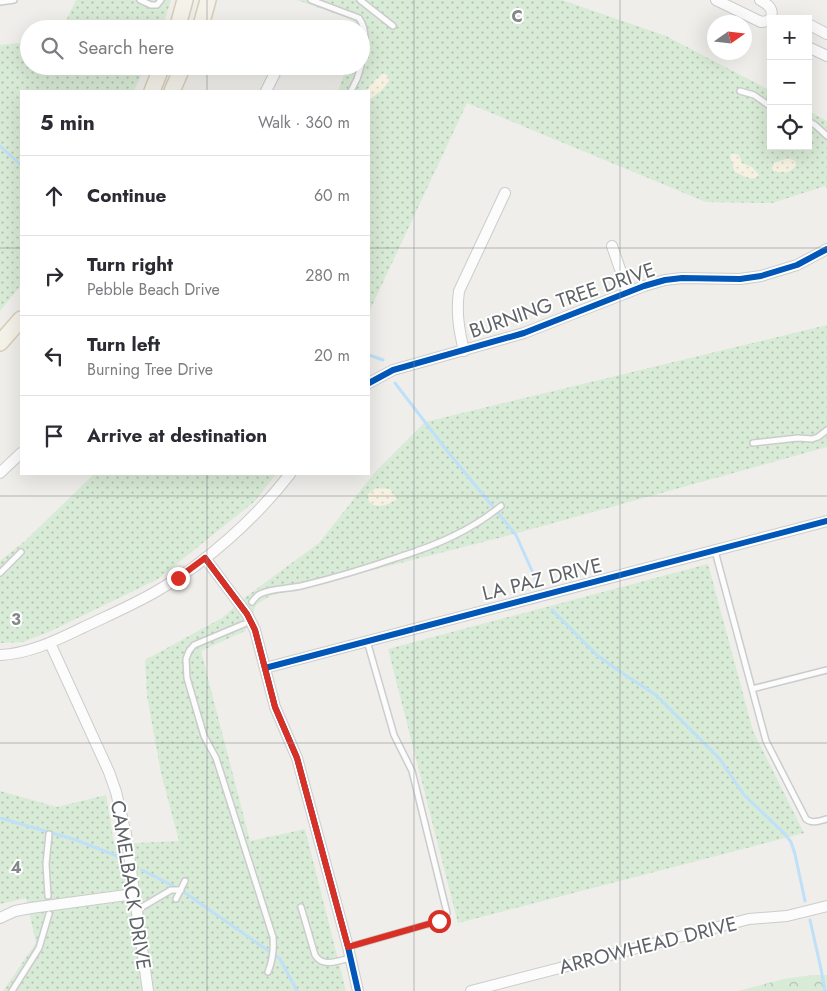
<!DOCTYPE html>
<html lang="en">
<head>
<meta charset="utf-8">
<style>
	:root { --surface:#fff; --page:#f7f7f7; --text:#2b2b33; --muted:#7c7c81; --line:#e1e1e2 }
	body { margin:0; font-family:Jost,sans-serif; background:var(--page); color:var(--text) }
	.controls { position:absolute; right:15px; top:15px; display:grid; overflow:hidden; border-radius:0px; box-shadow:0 5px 20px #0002 }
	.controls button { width:45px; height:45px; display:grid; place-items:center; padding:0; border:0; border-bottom:1px solid var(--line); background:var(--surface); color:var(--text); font:25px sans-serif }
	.compass { position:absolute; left:707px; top:15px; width:45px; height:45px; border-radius:50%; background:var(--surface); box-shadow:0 5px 20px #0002; rotate:76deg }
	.stop { position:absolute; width:15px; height:15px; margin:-11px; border:4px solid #d93025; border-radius:50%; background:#fff }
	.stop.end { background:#d93025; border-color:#fff; box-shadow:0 1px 5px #0008 }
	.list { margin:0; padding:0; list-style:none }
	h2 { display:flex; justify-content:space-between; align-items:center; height:65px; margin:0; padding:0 20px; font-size:21px }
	h2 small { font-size:16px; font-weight:400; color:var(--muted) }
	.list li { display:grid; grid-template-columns:32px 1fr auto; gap:15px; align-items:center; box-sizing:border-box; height:80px; padding:0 20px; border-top:1px solid var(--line) }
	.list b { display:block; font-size:19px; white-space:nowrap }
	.list p { margin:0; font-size:16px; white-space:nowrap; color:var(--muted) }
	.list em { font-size:16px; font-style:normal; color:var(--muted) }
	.icon { flex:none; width:28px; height:28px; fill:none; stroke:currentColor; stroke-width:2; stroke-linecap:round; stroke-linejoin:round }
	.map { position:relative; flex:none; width:827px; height:991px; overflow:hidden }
	.search { position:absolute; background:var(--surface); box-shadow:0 5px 20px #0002; left:20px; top:20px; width:350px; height:55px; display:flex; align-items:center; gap:12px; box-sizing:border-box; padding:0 18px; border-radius:28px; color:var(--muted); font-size:19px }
	.panel { position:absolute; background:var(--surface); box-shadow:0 5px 20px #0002; left:20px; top:90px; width:350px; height:385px; border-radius:0px }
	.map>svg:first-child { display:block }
</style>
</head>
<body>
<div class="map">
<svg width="827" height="991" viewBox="0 0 827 991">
	<defs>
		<pattern id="grass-dots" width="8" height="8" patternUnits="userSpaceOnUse" patternTransform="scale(1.25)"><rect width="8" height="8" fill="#d8ebd6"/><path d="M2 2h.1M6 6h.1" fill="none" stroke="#b2c2b1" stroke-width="1.8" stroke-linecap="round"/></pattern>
		<pattern id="sand-dots" width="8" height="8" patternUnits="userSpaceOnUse" patternTransform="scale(1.25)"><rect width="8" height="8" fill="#f6f1e1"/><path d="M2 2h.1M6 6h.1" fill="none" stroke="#d5d1c4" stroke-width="1.8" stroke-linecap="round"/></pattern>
		<pattern id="park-crowns" width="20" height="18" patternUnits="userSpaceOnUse" patternTransform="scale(1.25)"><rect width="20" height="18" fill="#d8ebd6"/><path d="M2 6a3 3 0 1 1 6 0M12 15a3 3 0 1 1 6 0" fill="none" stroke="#b2c2b1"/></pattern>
	</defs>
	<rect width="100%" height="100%" fill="#efeeea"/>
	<path fill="url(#grass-dots)" d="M76,0H171L162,29H62Z
		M297,0H562L666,36L771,91V146H808V111L827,121V189L825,186L772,203L706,202L467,103L369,312V91H338L347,66H361V29H357L354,20Z
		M29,42V66H145L134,91H21V285L0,311V45Z
		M827,325V447L503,537L270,596L256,605L245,631L201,651L250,841L305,829L346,991H3L36,943L26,898L0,904V791L57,807L106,795L114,844L179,841L161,773L147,696L145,660L222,618L247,596L319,543L376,471L425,422Z
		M94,474H276L255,501L158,579L51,631L23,642L0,643V561L25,541Z
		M708,564L753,731L804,833L458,923L388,649Z"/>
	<path fill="url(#sand-dots)" d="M384,73L388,76L389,81L381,91L369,100V91H366C369,86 379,76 384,73Z
		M732,153L739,155L742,163L752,167L759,175C752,183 743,175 735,172L730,156Z
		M788,158L795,161L796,165C791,174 782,173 774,171L772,169L774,163Z
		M376,488L390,489L397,499C389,506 366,512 368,494Z"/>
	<path fill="url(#park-crowns)" d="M812,975H827V991H738L784,979Z"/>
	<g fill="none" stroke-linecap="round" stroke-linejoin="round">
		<path stroke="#bfe0f9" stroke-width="3" d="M0,146L21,165
			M369,355L383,360
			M395,383L448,452L516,535L537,582
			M552,610L598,656L619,671L656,695L719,758L744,795L784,833L791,842L795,854L805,901
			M0,818L76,840L117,856
			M142,870L181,890L280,959L297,991
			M810,920L821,969L825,991"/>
		<defs>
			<path id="lane" d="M140,0L151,5H157L161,0
				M311,0L359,18C369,32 364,48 361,64
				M360,0L393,26
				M0,2L14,0
				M351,91L357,79L361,66
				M740,91L754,95L771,107
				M808,121L815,125L827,136
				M753,443L798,438L812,439L818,437L827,430
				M715,551L766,741L806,819C812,824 819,821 827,819
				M0,573L21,552
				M252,602C254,599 256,596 260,594C272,588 287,589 301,586C334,578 367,568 399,557C437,545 470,531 501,506
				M244,624L194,645L189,651L186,659L187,678L204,736L216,758L273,937C274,950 273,960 268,972
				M752,689L827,670
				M48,896L46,864L49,834
				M176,899L185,881
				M301,907L315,955C323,968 337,961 350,958
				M137,910L171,890H181
				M348,947L439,921L444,917L447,913L412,771L394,735L367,641
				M12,991L39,948L49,914"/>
			<path id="street" d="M716,0L761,22L768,21L771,18C774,8 767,4 760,0
				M178,24L193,29
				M808,24L827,34
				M808,47L827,56
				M266,91L276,71V66
				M612,246L628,292
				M464,351C459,330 456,313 459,291L505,193
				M369,383L393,370L524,333L644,286L665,280L682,278L740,279L761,276L797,265L827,249
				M0,473L21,453
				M205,558L247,614L255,630L275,707L297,758L348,947L358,991
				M50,643L109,772L116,792L126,834L148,991
				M0,655C29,654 57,640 82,628C107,616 133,605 157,591C206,563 256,518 290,474
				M265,668L827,521
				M0,918L15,911L31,908L134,894
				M471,991L749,919L787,916L827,906"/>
			<path id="primary" d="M177,29L185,0
				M200,29L208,0
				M152,91L162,66
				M172,91L183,66
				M0,343L21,319"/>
		</defs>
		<use href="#lane" stroke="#cbcccc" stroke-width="8"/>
		<use href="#street" stroke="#cbcccc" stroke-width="12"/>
		<use href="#primary" stroke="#d7ceb8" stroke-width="18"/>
		<use href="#lane" stroke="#fdfcfc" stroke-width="5"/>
		<use href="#street" stroke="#fdfcfc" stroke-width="10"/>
		<use href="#primary" stroke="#f4f2e9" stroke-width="15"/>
		<defs>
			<path id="cycleway" d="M369,383L393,370L524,333L644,286L665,280L682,278L740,279L761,276L797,265L827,249
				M205,558L247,614L255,630L275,707L297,758L348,947L358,991
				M265,668L827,521"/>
		</defs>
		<use href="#cycleway" stroke="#fff" stroke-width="9"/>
		<use href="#cycleway" stroke="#0057b8" stroke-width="6"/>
	</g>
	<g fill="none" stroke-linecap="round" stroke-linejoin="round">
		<path stroke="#d93025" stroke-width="6" d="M178,578L205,558L247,614L255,630L275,707L297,758L348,947L439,921"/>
	</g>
	<path fill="none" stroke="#84888a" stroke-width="1" stroke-opacity="0.55" d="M207,0V29M414,0V991M620,0V991M207,66V91M0,248H21M369,248H827M207,474V991M0,496H827M0,743H827"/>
	<g text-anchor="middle" stroke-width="4" stroke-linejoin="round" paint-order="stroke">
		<g font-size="20" fill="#5f6368" stroke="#fff">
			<text transform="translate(562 300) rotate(-19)" y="7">BURNING TREE DRIVE</text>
			<text transform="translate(542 579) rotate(-14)" y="7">LA PAZ DRIVE</text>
			<text transform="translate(131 885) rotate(81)" y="7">CAMELBACK DRIVE</text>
			<text transform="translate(648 945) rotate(-14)" y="7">ARROWHEAD DRIVE</text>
		</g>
	</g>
	<g font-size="16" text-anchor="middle" font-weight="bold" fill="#84888a" stroke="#fff" stroke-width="4" stroke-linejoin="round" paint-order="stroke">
		<text x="517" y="22">C</text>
		<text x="16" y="625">3</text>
		<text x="16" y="873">4</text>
	</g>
</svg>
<div class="controls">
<button>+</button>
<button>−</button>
<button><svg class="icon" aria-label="locate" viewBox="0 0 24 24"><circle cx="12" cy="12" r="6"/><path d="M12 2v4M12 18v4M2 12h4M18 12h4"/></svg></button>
</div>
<svg class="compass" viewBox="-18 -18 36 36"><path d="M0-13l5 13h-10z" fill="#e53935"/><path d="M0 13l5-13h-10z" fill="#7c7c81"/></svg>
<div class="stop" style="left:439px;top:921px"></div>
<div class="stop end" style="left:178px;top:578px"></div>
<div class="search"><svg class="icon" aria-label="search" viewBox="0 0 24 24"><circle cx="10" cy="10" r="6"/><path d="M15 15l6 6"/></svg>Search here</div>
<section class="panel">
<h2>5 min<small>Walk · 360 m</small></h2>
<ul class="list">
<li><svg class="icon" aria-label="ahead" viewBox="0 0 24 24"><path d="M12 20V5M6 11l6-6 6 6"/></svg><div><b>Continue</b></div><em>60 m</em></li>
<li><svg class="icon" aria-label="right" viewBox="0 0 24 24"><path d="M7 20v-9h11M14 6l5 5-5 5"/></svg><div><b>Turn right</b><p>Pebble Beach Drive</p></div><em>280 m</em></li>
<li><svg class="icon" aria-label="left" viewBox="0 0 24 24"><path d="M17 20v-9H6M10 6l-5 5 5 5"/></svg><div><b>Turn left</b><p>Burning Tree Drive</p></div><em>20 m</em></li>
<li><svg class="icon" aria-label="arrive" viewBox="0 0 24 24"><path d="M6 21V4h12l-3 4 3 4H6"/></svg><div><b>Arrive at destination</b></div></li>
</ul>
</section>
</div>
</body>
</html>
